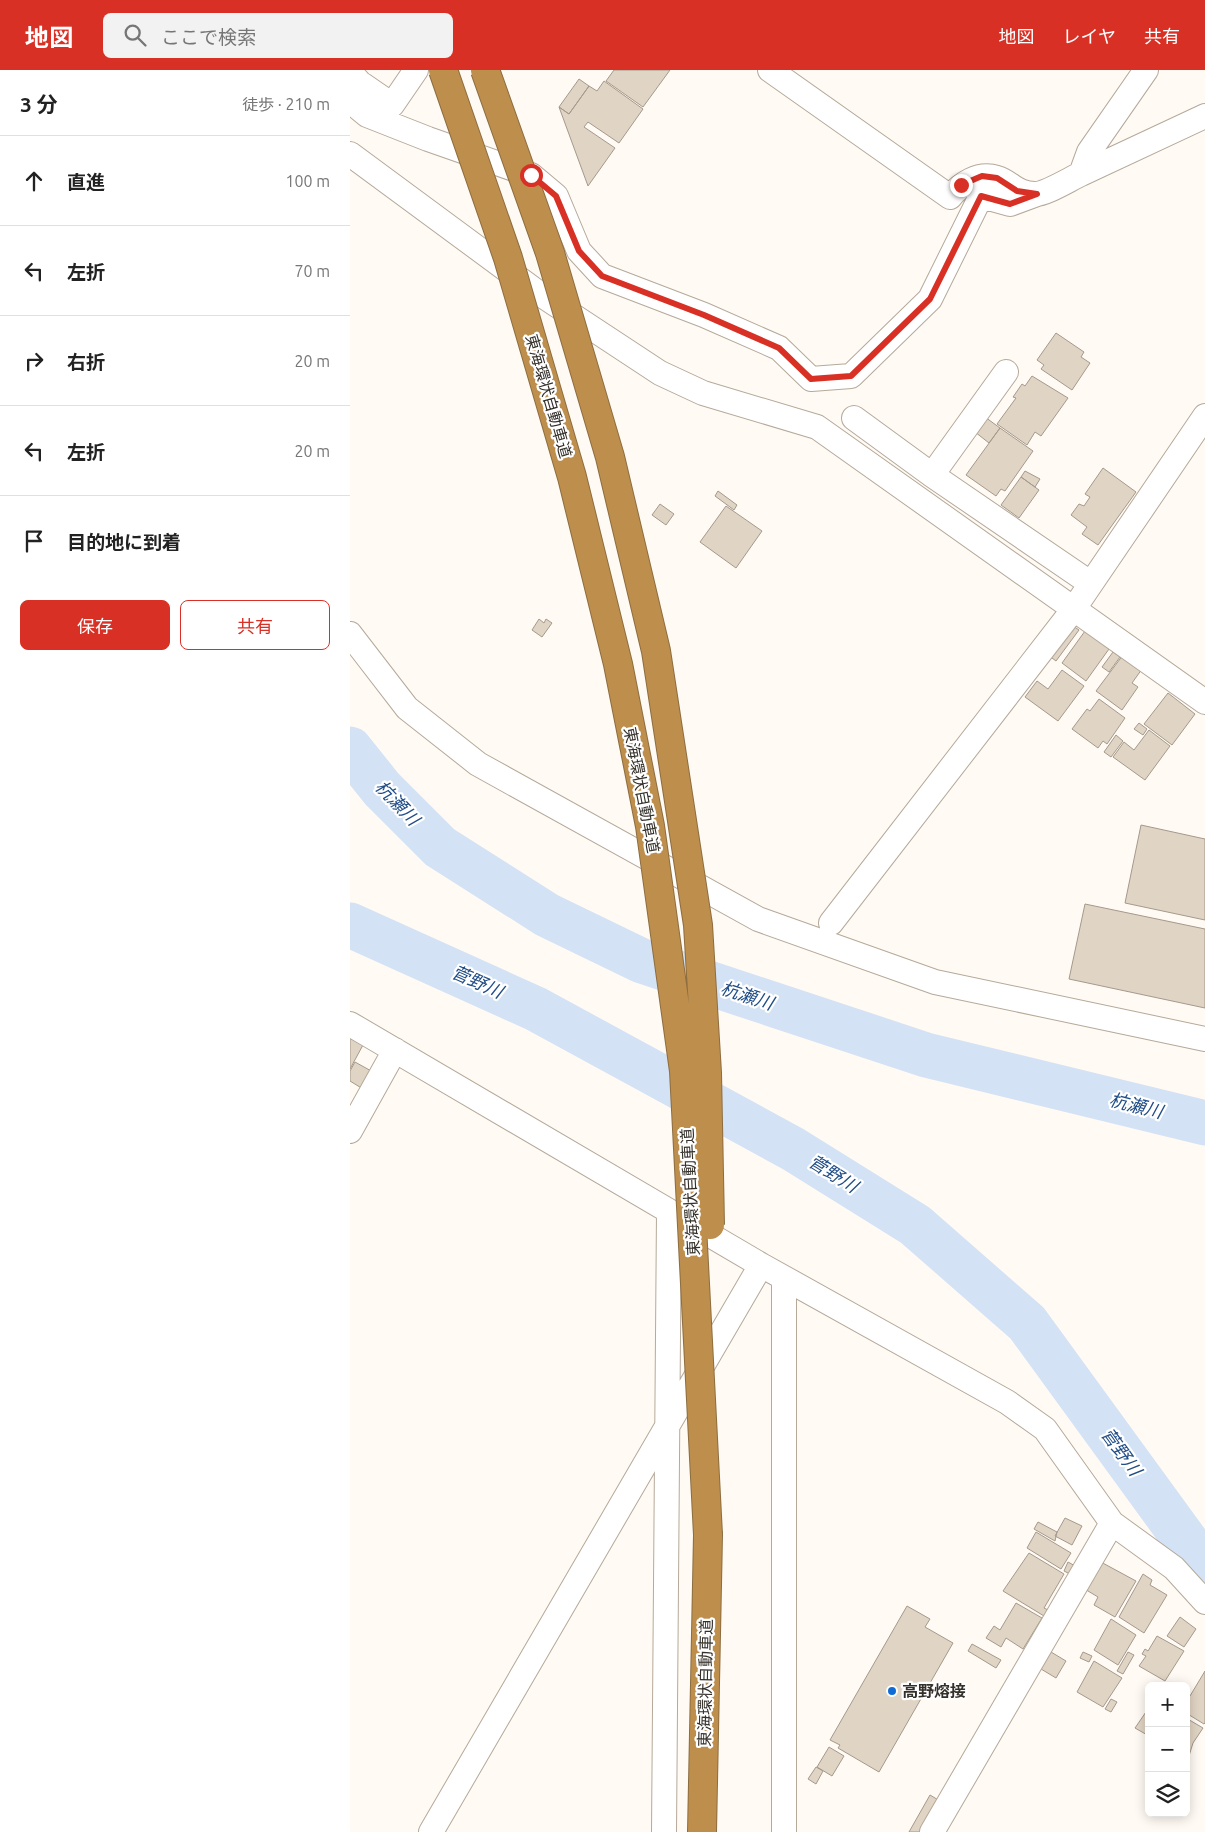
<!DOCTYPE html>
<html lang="ja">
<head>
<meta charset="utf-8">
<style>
	:root { --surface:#fff; --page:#f2f2f2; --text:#222; --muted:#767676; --line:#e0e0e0; --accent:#d93025 }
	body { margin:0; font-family:Ubuntu,"Noto Sans JP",sans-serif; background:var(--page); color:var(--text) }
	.controls { position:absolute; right:15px; bottom:15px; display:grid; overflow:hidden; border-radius:8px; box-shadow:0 2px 12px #0003 }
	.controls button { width:45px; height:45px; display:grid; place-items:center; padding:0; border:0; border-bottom:1px solid var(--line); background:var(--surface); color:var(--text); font:25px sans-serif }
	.stop { position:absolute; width:15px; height:15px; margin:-11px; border:4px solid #d93025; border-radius:50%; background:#fff }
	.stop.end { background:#d93025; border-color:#fff; box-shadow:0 1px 5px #0008 }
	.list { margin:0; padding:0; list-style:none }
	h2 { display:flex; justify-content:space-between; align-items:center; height:65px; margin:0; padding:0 20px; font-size:21px }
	h2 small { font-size:16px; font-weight:400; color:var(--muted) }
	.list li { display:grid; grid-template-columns:32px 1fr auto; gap:15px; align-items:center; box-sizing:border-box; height:90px; padding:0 20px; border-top:1px solid var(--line) }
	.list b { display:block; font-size:19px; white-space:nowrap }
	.list em { font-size:16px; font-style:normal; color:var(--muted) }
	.actions { display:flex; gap:10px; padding:15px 20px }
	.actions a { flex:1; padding:11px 0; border:1px solid var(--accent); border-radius:8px; text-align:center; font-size:18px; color:var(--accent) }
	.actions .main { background:var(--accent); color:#fff }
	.icon { flex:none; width:28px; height:28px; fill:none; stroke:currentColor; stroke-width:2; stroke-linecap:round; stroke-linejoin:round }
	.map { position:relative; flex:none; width:855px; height:1762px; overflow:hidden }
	header { display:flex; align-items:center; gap:30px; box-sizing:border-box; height:70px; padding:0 25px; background:var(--accent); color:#fff }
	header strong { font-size:24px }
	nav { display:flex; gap:28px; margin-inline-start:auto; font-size:18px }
	.search { width:350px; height:45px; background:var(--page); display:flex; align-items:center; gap:12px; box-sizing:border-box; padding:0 18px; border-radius:8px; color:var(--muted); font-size:19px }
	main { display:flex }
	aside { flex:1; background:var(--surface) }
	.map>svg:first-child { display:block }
</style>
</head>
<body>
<header>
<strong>地図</strong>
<div class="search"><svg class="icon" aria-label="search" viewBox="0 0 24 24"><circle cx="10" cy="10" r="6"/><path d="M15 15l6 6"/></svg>ここで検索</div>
<nav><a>地図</a><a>レイヤ</a><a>共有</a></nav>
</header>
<main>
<aside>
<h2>3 分<small>徒歩 · 210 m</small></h2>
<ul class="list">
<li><svg class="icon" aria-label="ahead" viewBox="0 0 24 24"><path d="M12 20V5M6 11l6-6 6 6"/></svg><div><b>直進</b></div><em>100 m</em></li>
<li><svg class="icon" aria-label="left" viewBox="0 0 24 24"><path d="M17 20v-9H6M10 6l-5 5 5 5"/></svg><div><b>左折</b></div><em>70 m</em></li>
<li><svg class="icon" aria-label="right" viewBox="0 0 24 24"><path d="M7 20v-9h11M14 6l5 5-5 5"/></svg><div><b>右折</b></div><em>20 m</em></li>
<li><svg class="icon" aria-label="left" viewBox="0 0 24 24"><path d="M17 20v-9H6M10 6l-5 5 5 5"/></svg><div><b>左折</b></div><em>20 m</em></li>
<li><svg class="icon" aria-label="arrive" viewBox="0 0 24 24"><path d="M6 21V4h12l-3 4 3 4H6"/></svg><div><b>目的地に到着</b></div></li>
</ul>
<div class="actions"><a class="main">保存</a><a>共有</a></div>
</aside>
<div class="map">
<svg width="855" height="1762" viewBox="0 0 855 1762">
	<rect width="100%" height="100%" fill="#fffaf3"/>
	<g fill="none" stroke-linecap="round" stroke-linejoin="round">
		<path stroke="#d3e2f5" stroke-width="45" d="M0,679L32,719L90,777L197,845L292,891L576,985L855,1053
			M0,855L186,939L443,1079L565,1155L677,1253L843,1481L855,1492"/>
	</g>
	<path fill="#e0d4c4" stroke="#a5998b" d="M264,0H320L293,37L256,11Z
		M229,9L239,16L219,44L209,37Z
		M254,11L293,39L269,73L238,52L234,57L265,78L238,116L209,37L219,44L239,16L247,21Z
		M706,263L734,282L731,287L740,293L722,320L691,299L694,295L687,290Z
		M682,306L718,328L691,366L685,362L677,375L647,354L666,328L663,327L672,314L675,316Z
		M635,347L650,358L639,373L625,362Z
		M650,358L683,381L655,421L651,419L646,426L616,405Z
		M753,398L786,422L748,475L732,464L737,457L721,445L729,434L734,436L740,427L735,424Z
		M675,401L690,409L685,417L671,407Z
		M671,407L689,420L669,448L651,435Z
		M368,421L387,435L384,440L365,426Z
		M310,434L324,444L316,455L302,445Z
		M376,436L412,461L386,498L350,472Z
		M189,549L194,553L196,549L202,553L192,567L182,560Z
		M720,554L729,560L706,591L698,585Z
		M735,561L759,579L736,611L712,593Z
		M763,582L770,587L759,602L752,597Z
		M773,585L792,599L782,613L788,617L772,640L746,621Z
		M712,600L734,616L708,651L675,627L687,611L698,619Z
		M818,623L845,644L822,675L794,654Z
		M749,629L775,648L757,674L753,671L748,678L722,659L737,639L740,641Z
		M789,653L797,659L793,665L784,659Z
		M799,660L820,676L795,710L763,687L774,672L784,680Z
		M766,665L773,671L761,687L754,682Z
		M791,755L855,769V850L775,833Z
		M735,834L855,859V938L719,909Z
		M0,968L13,975L0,999Z
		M5,992L23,1002L13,1019L0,1011V1001Z
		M715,1448L732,1456L722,1475L705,1466Z
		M688,1452L707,1462L705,1471L684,1459Z
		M686,1462L721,1483L711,1499L677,1478Z
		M679,1483L714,1504L694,1538L698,1540L694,1546L653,1521Z
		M749,1491L786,1511L765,1547L744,1535L748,1527L733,1518Z
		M718,1492L727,1497L722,1505L714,1501Z
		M793,1504L802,1510L800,1515L817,1525L794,1563L769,1547Z
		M666,1533L692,1548L673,1579L656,1568L651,1577L636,1568L644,1556L650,1560Z
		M557,1536L580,1549L575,1557L603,1573L529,1702L488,1678L490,1675L480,1670Z
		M830,1547L846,1559L834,1577L817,1566Z
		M761,1549L786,1565L768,1595L744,1580Z
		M807,1566L834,1581L815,1611L789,1596L796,1586L792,1584L795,1579L798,1581Z
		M622,1574L651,1590L646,1598L618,1581Z
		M701,1582L716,1591L706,1608L691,1599Z
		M733,1582L742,1586L739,1592L730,1588Z
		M778,1582L784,1585L773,1604L767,1601Z
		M744,1591L772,1608L753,1637L727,1622Z
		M855,1601V1653L854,1654L836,1643V1623L840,1626Z
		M761,1629L767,1632L761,1642L755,1639Z
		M798,1639L799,1640V1666L785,1658Z
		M836,1648L853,1658L843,1673L838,1689Z
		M479,1677L494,1686L482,1706L467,1697Z
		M466,1697L473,1701L466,1714L458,1709Z
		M580,1725L590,1731L573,1762H559Z"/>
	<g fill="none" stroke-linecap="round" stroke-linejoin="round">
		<defs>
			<path id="street" d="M420,0L600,127C611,114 628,102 647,108C661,112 666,124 685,124C696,124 720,109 731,104L739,82L796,0
				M0,2L10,13L42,35L66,0
				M0,31L17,45L78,69L181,105L206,126L229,181L252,206L354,245L429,278L461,309L501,306L580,229L631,126L660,134L687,124
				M0,84L187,222L310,303L353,323L467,357L855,632
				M731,104L855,46
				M504,348L582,405L740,513
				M582,405L656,302
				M0,564L57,638L128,694L408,849L585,912L855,969
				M481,853L723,540L855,346
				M0,954L411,1195L657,1332L695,1359L762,1453L824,1498L855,1532
				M0,1061L45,980
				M81,1762L411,1195
				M314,1762L319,1142
				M434,1762V1209
				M582,1762L762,1453"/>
			<path id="highway" d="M352,1762L358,1465"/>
		</defs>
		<use href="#street" stroke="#b5a99a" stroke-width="26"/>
		<use href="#highway" stroke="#8d6d40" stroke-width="30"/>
		<use href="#street" stroke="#fff" stroke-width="24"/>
		<use href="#highway" stroke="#bd8e4c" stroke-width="28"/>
		<defs>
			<path id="highway-bridge" d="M93,0L158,188L222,407L268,594L300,756L334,1001L358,1465
				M135,0L200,183L260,387L306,581L348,855L357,1003L360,1155"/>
		</defs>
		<use href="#highway-bridge" stroke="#8d6d40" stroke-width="30" stroke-linecap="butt"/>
		<use href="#highway-bridge" stroke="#bd8e4c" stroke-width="28"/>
	</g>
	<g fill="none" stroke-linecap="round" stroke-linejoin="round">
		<path stroke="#d93025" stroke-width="6" d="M181,105L206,126L229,181L252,206L354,245L429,278L461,309L501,306L580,229L631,126L660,134L687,124L667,121L647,108L632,106L611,115"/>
	</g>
	<circle fill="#0f6cd5" stroke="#fff" stroke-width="2" cx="542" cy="1621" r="5"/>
	<g text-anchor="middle" stroke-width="4.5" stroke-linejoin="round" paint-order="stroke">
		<g font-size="16" fill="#34302a" stroke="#fff">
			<text transform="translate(199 326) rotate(74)" y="6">東海環状自動車道</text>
			<text transform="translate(292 720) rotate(79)" y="6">東海環状自動車道</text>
			<text transform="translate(340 1122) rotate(-93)" y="6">東海環状自動車道</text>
			<text transform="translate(355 1613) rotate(-89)" y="6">東海環状自動車道</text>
		</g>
		<g font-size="16" font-weight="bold" fill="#34302a" stroke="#fff" text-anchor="start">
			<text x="552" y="1627">高野熔接</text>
		</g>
		<g font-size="18" font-style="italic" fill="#214d87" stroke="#fff">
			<text transform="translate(47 733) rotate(46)" y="6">杭瀬川</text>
			<text transform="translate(127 912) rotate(24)" y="6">菅野川</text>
			<text transform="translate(397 926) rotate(18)" y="6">杭瀬川</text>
			<text transform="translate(786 1036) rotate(14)" y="6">杭瀬川</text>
			<text transform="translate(483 1104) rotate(32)" y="6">菅野川</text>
			<text transform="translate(771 1382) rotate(54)" y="6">菅野川</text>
		</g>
	</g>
</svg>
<div class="controls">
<button>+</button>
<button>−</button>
<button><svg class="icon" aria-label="layers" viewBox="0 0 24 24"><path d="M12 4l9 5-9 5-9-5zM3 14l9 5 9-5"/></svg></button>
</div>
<div class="stop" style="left:181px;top:105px"></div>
<div class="stop end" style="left:611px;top:115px"></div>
</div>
</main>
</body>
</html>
